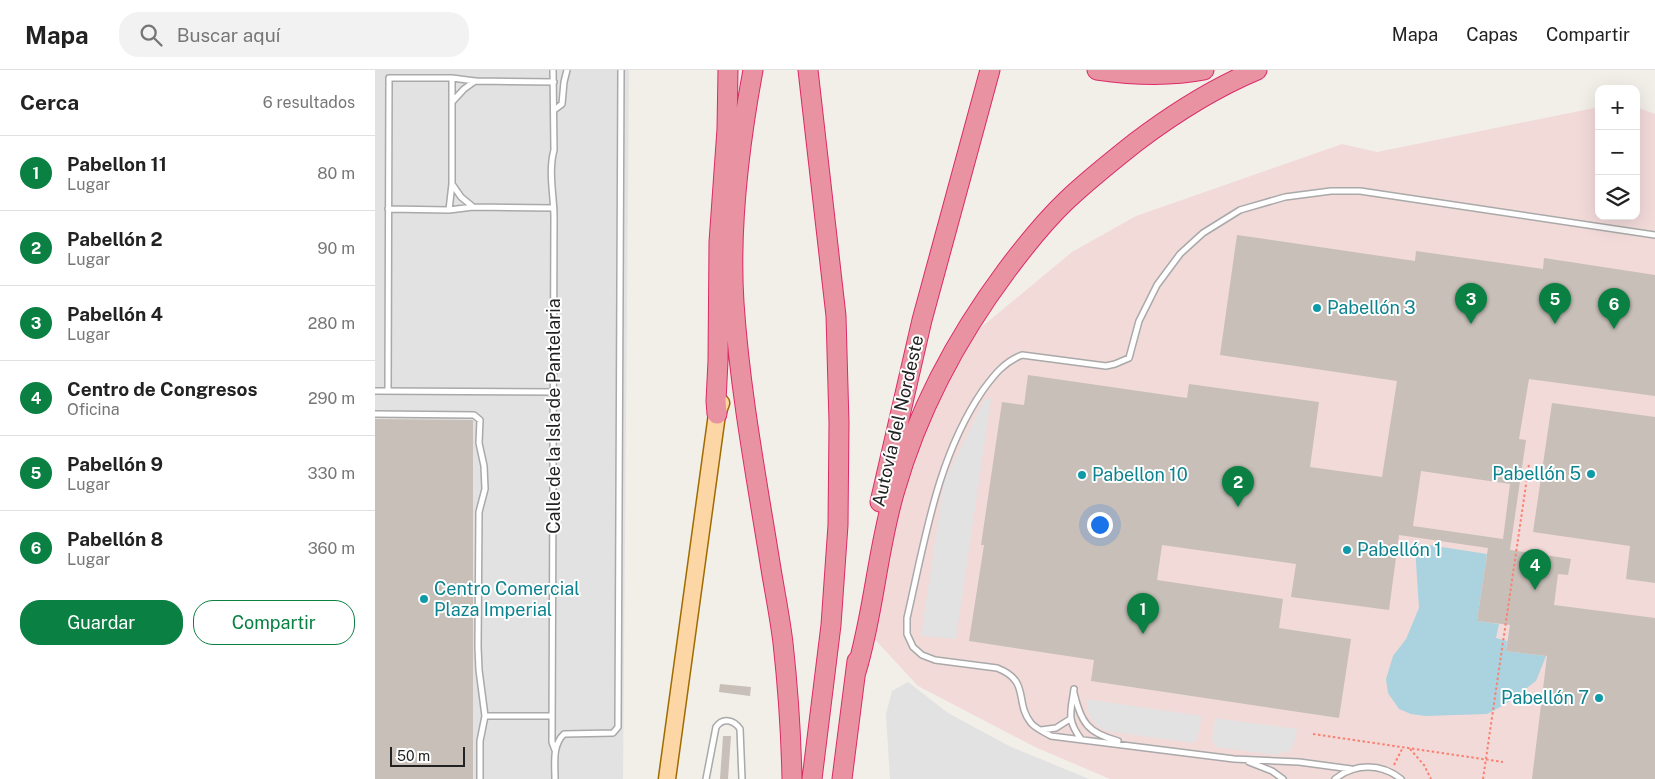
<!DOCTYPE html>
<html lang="es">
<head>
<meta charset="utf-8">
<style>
	:root { --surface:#fff; --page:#f2f2f2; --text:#222; --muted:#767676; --line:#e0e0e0; --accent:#0b8043 }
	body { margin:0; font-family:"Public Sans",sans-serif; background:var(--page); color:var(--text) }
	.controls { position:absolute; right:15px; top:15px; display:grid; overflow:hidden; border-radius:10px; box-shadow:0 5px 20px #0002 }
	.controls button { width:45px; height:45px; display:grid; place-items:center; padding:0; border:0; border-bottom:1px solid var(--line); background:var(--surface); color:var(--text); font:25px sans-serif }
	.scale { position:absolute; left:15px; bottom:12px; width:75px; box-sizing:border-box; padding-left:5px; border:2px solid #222; border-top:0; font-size:14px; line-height:18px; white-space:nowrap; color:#222; -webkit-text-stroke:4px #fff; paint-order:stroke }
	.you { position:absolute; left:724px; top:454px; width:18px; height:18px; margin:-12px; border:4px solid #fff; border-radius:50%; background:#1a73e8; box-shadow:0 0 0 8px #1a73e833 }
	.badge { display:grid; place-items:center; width:32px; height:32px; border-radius:50%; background:var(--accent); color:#fff; font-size:16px; font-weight:700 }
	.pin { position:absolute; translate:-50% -41px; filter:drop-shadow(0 1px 2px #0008) }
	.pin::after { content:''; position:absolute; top:26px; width:18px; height:15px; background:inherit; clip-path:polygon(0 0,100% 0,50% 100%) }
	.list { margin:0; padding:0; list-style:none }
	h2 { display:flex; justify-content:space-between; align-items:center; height:65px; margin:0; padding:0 20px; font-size:21px }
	h2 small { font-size:16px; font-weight:400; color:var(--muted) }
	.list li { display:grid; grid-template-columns:32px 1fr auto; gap:15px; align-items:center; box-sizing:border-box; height:75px; padding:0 20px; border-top:1px solid var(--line) }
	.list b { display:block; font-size:19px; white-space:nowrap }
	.list p { margin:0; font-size:16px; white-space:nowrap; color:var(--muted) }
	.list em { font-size:16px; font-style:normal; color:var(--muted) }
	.actions { display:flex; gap:10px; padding:15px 20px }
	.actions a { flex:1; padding:11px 0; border:1px solid var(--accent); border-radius:20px; text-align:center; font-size:18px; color:var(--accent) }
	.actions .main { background:var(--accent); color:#fff }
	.icon { flex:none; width:28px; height:28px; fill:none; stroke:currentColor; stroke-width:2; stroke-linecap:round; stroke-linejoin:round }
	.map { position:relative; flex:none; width:1280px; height:709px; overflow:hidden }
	header { display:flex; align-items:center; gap:30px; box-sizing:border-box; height:70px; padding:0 25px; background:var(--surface); border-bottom:1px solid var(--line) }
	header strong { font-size:24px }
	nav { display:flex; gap:28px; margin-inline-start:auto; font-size:18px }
	.search { width:350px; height:45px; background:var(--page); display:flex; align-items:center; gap:12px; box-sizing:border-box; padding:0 18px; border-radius:20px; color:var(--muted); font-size:19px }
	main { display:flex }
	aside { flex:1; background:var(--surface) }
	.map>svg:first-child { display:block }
</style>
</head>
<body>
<header>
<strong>Mapa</strong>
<div class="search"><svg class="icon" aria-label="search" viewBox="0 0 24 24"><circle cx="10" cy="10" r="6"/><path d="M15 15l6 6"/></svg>Buscar aquí</div>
<nav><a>Mapa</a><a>Capas</a><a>Compartir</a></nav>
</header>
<main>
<aside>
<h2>Cerca<small>6 resultados</small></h2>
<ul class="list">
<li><span class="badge">1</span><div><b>Pabellon 11</b><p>Lugar</p></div><em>80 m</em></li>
<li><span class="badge">2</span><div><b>Pabellón 2</b><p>Lugar</p></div><em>90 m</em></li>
<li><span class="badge">3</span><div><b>Pabellón 4</b><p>Lugar</p></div><em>280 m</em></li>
<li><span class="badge">4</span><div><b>Centro de Congresos</b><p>Oficina</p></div><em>290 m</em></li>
<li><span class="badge">5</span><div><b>Pabellón 9</b><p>Lugar</p></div><em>330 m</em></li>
<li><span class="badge">6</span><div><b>Pabellón 8</b><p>Lugar</p></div><em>360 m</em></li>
</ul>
<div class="actions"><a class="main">Guardar</a><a>Compartir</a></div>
</aside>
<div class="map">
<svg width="1280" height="709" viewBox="0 0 1280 709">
	<rect width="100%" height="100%" fill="#f2efe9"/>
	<path fill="#f2dad9" d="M1224,37V146H1261V37L1280,44V709H735L660,677L543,616L493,562L529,376L603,260L697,182L761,146L967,74L1002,82Z"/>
	<path fill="#e2e2e2" d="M0,0H254L248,709H0Z
		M610,329H616L581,569L546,566L569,412Z
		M533,612L573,643L634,676L714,709H515L511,644L517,621Z
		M711,629L827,646L822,669L817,673L732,661L722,656L714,645Z
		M840,648L922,659L919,673L916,680L900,685L841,677L837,669Z"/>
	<path fill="#aad3df" d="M1041,473L1112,484L1102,551L1124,554L1121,568L1132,571L1131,581L1171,586L1161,611L1131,634L1112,644L1050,646L1036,644L1024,639L1013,623L1011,609L1018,586L1031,569L1044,538L1041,493Z"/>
	<path fill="#c7bfb8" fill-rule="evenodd" d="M862,165L1040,191L1041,181L1168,199L1169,188L1280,205V326L1154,309L1144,369L1151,370L1135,480L1196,489L1193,505L1183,504L1179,535L1280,548V709H1157L1172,586L1131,581L1135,555L1102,551L1113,478L1024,465L1014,540L916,527L921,494L787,475L782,510L908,529L904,558L976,569L964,648L716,611L719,590L594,571L609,475H606L627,332L649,335L653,305L812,328L814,314L944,332L935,397L1007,407L1022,311L845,285ZM1046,401L1135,414L1128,469L1038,456Z
		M1177,333L1280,347V513L1251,509L1255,476L1158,462Z
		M0,349L98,350V709H0Z
		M345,614L376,617L375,626L344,622Z
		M348,666H356L353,709H345Z"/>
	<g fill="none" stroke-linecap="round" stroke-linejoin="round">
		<defs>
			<path id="service" d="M178,0L179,80C173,102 179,125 179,148L177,672L180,680
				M77,32L89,19L100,11
				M179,40L187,34L189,12L192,0
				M77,114L86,127L97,136
				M13,139L74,140L98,137L179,138
				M74,140L77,114V8
				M0,321L179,322
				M13,321L14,8H77L100,11L179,12
				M0,344L99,345L105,350L104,373L109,396L110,419L104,442L103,577L104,600L110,646L105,671V709
				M699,619C696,642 691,649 706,669
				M699,623C706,653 713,663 743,671
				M110,646H177
				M666,660L681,658L695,649
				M874,692L897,701L908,709
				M976,699L924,692L859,689L676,666C670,662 661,659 656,653C639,632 656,611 622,598L560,590L547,585L538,577L532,564V548C550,470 562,387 608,320C619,305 629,292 647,285L731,296L740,294L754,288L764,251L782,215L805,184L828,163L865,140L910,127L956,121H985L1280,165
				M180,709C180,694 177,675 189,664L238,663L243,657L246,0
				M331,709L341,657C348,647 359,650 365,659L367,709
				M960,709C980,693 1006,693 1026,709"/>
			<path id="primary" d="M292,709L342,344L346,333"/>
			<path id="motorway" d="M378,0C364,76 354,155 359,233C365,322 382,411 396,499C400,523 405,548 408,573C413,618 416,664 417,709
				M433,0L461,246L464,353L463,455L456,555L437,709
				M722,0C757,5 793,7 829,0
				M342,344L341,331L343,291L344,172L352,59L353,0
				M505,432L547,250L615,0
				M481,602C499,543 502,480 520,420C543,340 582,267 632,200C650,176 669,152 691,131C713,110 737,91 761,72C798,44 839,18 882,0
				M467,709L482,591"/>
		</defs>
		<use href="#service" stroke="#a9a9a9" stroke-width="8"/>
		<use href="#primary" stroke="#a06b00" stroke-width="19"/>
		<use href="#motorway" stroke="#dc2a67" stroke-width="21"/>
		<path stroke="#fa8072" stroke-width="2" stroke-dasharray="2.5 2.5" stroke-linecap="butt" d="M938,664L1128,692
			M1035,679L1049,695L1056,709
			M1019,695L1027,679"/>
		<use href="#service" stroke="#fff" stroke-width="5"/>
		<use href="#primary" stroke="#fcd6a4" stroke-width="16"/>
		<use href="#motorway" stroke="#e892a2" stroke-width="19"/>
		<path stroke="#fa8072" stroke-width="2" stroke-dasharray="2.5 2.5" stroke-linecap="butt" d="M1108,709L1154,394"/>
	</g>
	<g fill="#0f9aa8" stroke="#fff" stroke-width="2">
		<circle cx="942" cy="238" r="5"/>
		<circle cx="1216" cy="404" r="5"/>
		<circle cx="707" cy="405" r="5"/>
		<circle cx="972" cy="480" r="5"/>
		<circle cx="49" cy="529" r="5"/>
		<circle cx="1224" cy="628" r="5"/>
	</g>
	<g text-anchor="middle" stroke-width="4" stroke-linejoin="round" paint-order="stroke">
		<g font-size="18" fill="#0d838f" stroke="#fff" text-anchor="start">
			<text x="952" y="244">Pabellón 3</text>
			<text x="1206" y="410" text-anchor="end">Pabellón 5</text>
			<text x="717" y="411">Pabellon 10</text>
			<text x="982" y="486">Pabellón 1</text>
			<text x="59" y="525">Centro Comercial<tspan x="59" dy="21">Plaza Imperial</tspan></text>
			<text x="1214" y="634" text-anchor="end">Pabellón 7</text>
		</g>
		<g font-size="18" fill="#222" stroke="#fff">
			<text transform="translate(179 346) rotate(-90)" y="6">Calle de la Isla de Pantelaria</text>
			<text transform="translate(523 351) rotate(-77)" y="6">Autovía del Nordeste</text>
		</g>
	</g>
</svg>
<div class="controls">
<button>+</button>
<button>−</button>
<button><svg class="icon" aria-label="layers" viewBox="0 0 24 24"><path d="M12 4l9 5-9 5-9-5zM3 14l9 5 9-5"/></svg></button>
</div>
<div class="scale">50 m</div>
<div class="you"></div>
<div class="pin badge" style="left:768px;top:564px">1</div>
<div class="pin badge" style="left:863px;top:437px">2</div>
<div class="pin badge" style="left:1096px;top:254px">3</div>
<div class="pin badge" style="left:1160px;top:520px">4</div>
<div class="pin badge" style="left:1180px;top:254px">5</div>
<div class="pin badge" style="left:1239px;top:259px">6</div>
</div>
</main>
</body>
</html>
